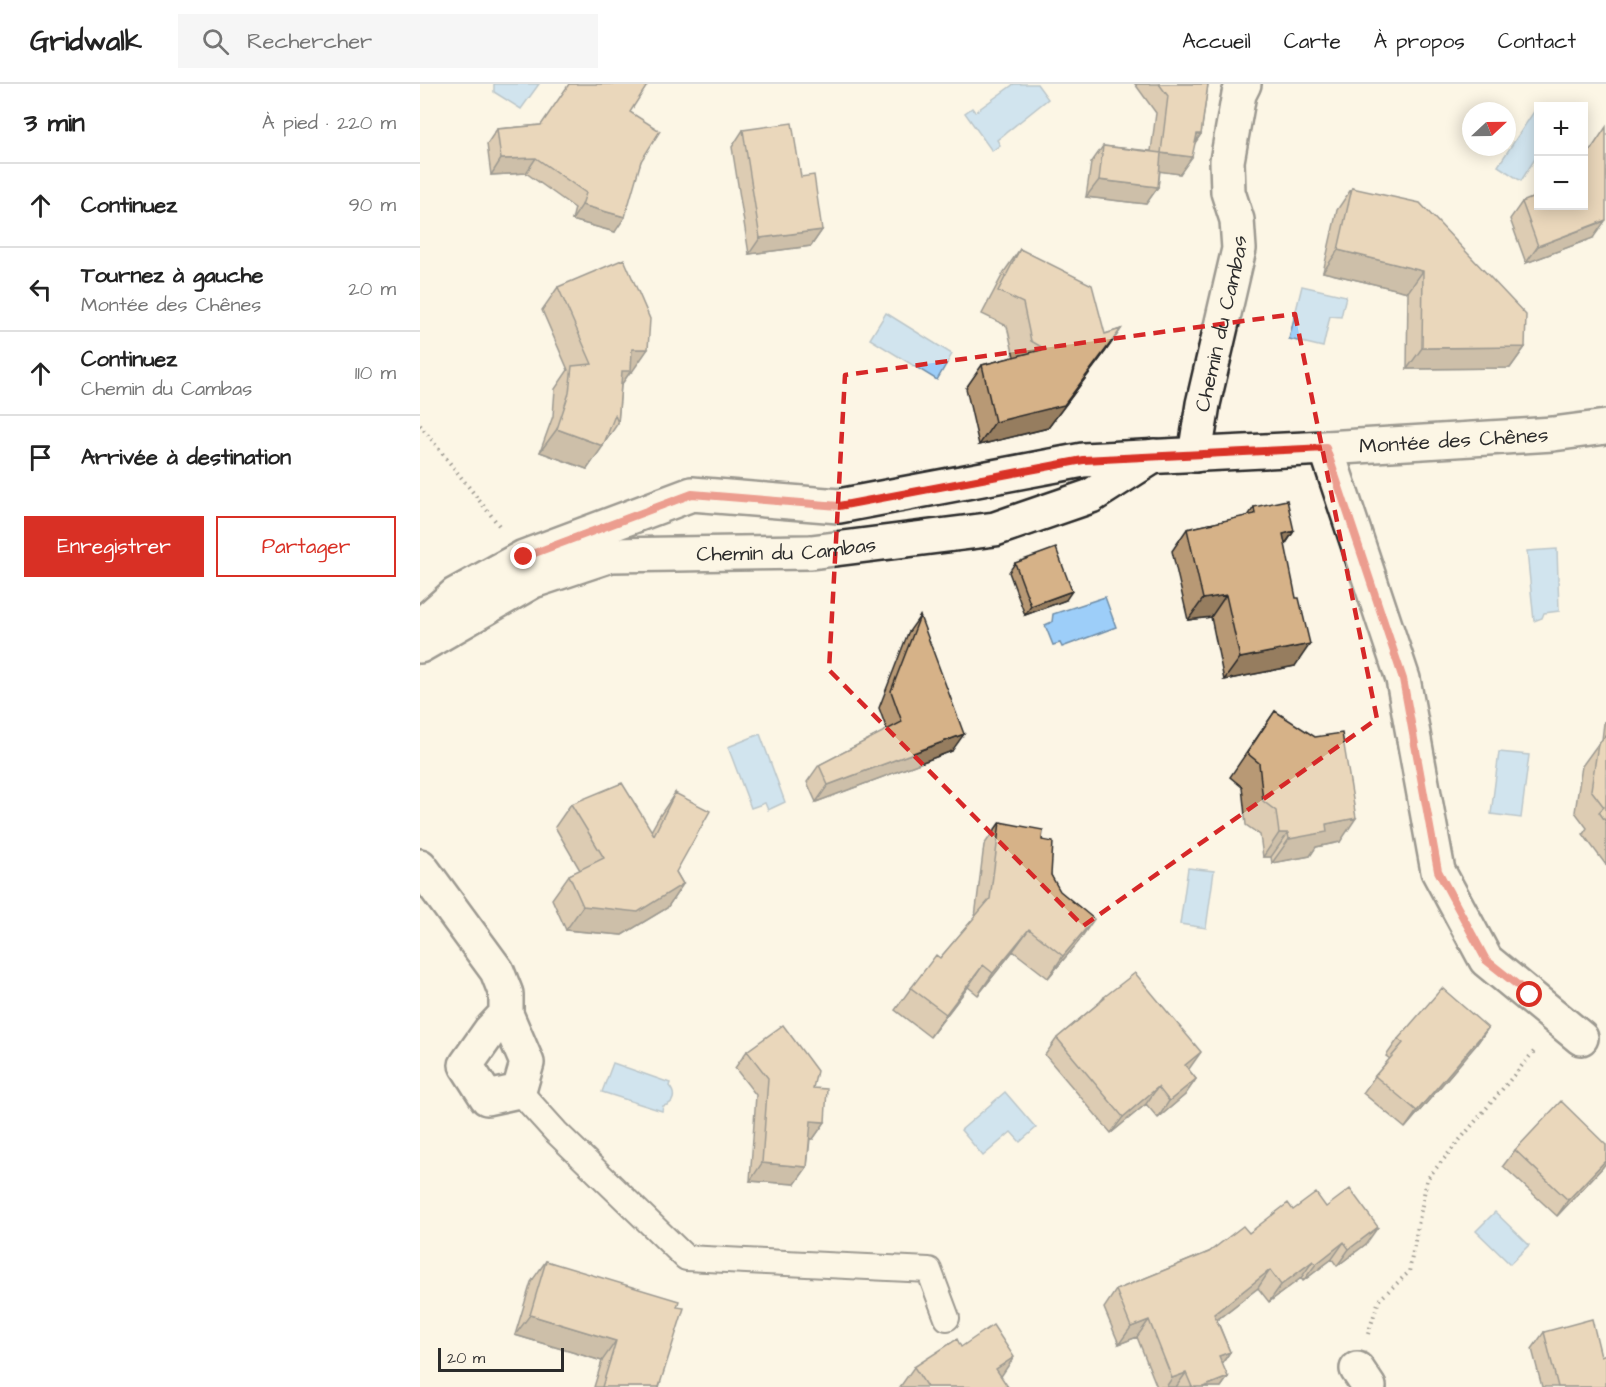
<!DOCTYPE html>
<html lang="fr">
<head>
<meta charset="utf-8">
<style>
	:root { --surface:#fff; --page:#f6f6f6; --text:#222; --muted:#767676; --line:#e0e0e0; --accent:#d93025 }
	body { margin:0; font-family:"Architects Daughter",sans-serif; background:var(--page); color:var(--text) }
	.controls { position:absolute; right:18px; top:18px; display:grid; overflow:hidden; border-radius:0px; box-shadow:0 3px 15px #0003 }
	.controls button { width:54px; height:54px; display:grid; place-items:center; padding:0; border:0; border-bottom:2px solid var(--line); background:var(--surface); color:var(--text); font:30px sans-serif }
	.compass { position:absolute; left:1042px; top:18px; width:54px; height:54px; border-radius:50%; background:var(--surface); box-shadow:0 3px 15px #0003; rotate:68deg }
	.scale { position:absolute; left:18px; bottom:15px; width:126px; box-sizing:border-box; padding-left:6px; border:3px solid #2b2b2b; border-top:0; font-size:16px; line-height:21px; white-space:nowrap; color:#2b2b2b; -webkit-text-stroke:4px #fcf5e5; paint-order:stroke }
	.stop { position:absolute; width:18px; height:18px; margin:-14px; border:4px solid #d93025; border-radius:50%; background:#fff }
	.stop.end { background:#d93025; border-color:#fff; box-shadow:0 2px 6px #0008 }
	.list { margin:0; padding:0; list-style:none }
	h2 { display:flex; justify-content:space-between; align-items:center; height:78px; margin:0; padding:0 24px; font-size:26px }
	h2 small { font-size:20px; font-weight:400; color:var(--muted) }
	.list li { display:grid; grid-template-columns:39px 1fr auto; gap:18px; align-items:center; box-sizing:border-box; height:84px; padding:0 24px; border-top:2px solid var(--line) }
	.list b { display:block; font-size:22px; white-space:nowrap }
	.list p { margin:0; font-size:20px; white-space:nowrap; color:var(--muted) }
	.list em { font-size:20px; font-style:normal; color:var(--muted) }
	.actions { display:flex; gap:12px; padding:18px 24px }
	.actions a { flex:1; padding:14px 0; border:2px solid var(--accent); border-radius:0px; text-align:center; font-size:21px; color:var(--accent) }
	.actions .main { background:var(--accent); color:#fff }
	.icon { flex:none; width:33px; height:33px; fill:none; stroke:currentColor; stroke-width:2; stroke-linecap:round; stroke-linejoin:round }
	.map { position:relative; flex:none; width:1186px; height:1303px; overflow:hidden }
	header { display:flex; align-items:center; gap:36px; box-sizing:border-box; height:84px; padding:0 30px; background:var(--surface); border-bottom:2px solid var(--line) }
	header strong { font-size:28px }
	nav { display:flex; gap:33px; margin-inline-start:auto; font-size:21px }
	.search { width:420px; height:54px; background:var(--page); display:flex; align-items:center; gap:15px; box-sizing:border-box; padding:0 21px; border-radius:0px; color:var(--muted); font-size:22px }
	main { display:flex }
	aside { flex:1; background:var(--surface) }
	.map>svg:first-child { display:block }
</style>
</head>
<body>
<header>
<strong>Gridwalk</strong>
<div class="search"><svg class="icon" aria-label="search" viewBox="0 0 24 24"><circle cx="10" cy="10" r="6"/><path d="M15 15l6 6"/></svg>Rechercher</div>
<nav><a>Accueil</a><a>Carte</a><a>À propos</a><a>Contact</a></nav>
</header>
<main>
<aside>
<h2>3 min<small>À pied · 220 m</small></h2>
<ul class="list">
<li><svg class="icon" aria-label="ahead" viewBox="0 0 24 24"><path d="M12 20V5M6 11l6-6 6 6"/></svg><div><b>Continuez</b></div><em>90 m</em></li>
<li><svg class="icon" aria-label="left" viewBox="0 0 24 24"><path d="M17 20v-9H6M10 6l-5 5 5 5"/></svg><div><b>Tournez à gauche</b><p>Montée des Chênes</p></div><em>20 m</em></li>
<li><svg class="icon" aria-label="ahead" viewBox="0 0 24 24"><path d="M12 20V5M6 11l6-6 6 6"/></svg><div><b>Continuez</b><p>Chemin du Cambas</p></div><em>110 m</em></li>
<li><svg class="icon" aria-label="arrive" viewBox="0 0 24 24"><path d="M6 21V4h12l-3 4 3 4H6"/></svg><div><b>Arrivée à destination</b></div></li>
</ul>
<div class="actions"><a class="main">Enregistrer</a><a>Partager</a></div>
</aside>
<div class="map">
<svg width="1186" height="1303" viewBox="0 0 1186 1303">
	<rect width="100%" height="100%" fill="#fcf5e5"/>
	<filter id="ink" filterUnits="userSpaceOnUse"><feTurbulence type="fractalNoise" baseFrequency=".0167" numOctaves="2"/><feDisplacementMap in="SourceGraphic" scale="12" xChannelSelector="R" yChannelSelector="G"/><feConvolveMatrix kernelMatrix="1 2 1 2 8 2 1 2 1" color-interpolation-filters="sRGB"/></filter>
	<g filter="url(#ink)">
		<path fill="#9dcef9" stroke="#6f8da7" stroke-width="1.5" d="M74,0H119L101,25L74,8Z
			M594,0H617L628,15L577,56L580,61L572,67L545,29L552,24L555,28Z
			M1115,26L1118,28V70L1101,97L1078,82Z
			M882,202L926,212L921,233L910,232L903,263L869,255Z
			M466,229L532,270L517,296L450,255Z
			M1137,465L1139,527L1124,529L1122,534L1114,537L1107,467Z
			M685,513L696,543L642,563L640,559L633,561L625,541L632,538L633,530Z
			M340,650L365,718L348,726L345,719L331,724L308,663Z
			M1079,668L1109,671L1101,734L1071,730Z
			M768,784L794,787L786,844L760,840Z
			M193,979L250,999L249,1002C256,1010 255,1020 243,1022L242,1027L182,1008Z
			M585,1008L616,1044L600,1058L591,1048L563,1072L541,1046Z
			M1075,1128L1109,1161L1090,1180L1056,1147Z"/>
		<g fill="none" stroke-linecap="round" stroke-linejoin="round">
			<defs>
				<path id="service" d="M99,1007L136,1048L266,1174L509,1186L527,1234"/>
				<g id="minor">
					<path d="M906,364L983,595L1018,787L1066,876L1161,954"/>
					<path id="s1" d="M775,371L783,320L819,165L817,136L808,108L807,77L819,10L824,0"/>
					<path id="s2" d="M0,542L35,511L104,473L272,410L419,422L663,376L906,364L1133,350L1186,343"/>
					<path id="s3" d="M0,562L113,497L191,471L391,468L575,445L671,412L734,372"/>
					<path d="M0,782L77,887L86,910V930L107,979L99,1007L67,1014L46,981L70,947L86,930"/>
					<path d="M937,1285L949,1303"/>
				</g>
			</defs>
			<use href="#service" stroke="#2b2b2b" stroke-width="28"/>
			<use href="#minor" stroke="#2b2b2b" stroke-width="38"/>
			<path stroke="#2b2b2b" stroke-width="4" stroke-dasharray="1.5 4.5" stroke-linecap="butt" d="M0,341L81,444
				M948,1250L959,1216L989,1188L1007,1095L1116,965"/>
			<use href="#service" stroke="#fcf5e5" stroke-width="24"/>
			<use href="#minor" stroke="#fcf5e5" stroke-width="33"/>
		</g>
		<path fill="#b89975" stroke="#2b2b2b" stroke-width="1.5" d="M715,0H788L781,50L775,59L760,90L740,87L738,103L726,120L666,113L671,79L683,62L731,67L736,29Z
			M210,28L221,77L195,148L152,136L155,124L106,89L71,91L67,60L77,45L121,41Z
			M323,46L402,146L391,162L329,170L312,63Z
			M932,104L1105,263L1090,284L987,285L988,208L903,188L917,126Z
			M1102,118L1173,154L1106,179L1090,135Z
			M600,165L685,250L701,245L685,268L628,344L559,361L546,304L562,281L594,273L587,242L562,230L584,188Z
			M138,203L212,288H210L201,301L198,339L167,385L120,368L133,332L135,305L148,286L122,226Z
			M834,423L874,447L865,461L875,582L804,596L791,533L768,536L752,467L767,445L828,432Z
			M595,479L646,516L605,531L589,488Z
			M500,532L532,667L396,718L387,698L399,681L467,646L459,624L488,549Z
			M855,627L920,758L896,763L890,772L852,779L851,773H843L840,751L826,741L822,703L810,693Z
			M1186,636V781L1163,750L1167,744L1155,728L1162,682L1178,660L1182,656L1184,639Z
			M255,709L256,788L263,800L247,824L202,851L146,846L132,815L149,791L160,786L135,743L151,720L231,747L239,733Z
			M580,738L622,756L631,791L659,857L628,894L593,867L558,911L548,903L510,953L475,926L491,904L520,874L555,833L564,761Z
			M684,913L768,985L776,995L765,1011L738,1034L726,1020L691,1049L625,971L637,954L680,918Z
			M1068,944L1056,961L985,1044L943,1009L955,992L970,975L966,972L978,955Z
			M327,967L393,1004L405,1038L393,1055H390L387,1083L375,1100L330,1097L336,1011L315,984Z
			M1186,1061V1079L1182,1084L1137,1132L1083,1082L1095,1066Z
			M906,1123L946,1160L917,1182L912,1175L883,1197L881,1194L849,1218L838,1204L797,1236L810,1268L802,1280L808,1293L801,1303H737L717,1253L699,1260L684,1224L696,1206L789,1168L829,1149L873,1126Z
			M126,1177L257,1223L239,1303H174L182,1277L95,1251L111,1198Z
			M1124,1248L1186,1303H1122L1112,1265Z
			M541,1263L588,1303H480L494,1283Z"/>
		<path fill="#967d5f" stroke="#2b2b2b" stroke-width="1.5" d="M777,50H781L769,67Z
			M741,69L772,73L760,90L729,86Z
			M116,74L106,89L71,91L81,75Z
			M679,96L738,103L726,120L666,113Z
			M162,121L205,133L195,148L152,136Z
			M1185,137L1173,154L1106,179L1118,162Z
			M402,146L391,162L329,170L340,154Z
			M918,166L1003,187L988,208L903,188Z
			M701,245L685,268L628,344L559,361L575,338Z
			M1105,263L1090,284L987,285L1002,264Z
			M212,265H228L212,288H210L195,310H186Z
			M137,345L183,362L167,385L120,368Z
			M874,447L859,469L863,450Z
			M652,507L646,516L605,531L611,522Z
			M806,511L791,533L768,536L783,515Z
			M890,560L875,582L804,596L820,574Z
			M544,650L532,667L396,718L408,701Z
			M936,734L920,758L896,763L890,772L852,779L869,755L906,740Z
			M859,749H868L851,773H843Z
			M263,800L247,824L202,851L146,846L163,822Z
			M674,835L659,857L628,894L643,872Z
			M609,845L593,867L558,911L573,889Z
			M563,881L548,903L510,953L526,930Z
			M1068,944L1056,961L985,1044L997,1027Z
			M781,968L769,985L753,998L765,981Z
			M776,995L765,1011L738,1034L749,1017Z
			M738,1003L726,1020L691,1049L703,1033Z
			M391,1037L405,1038L393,1055L379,1054Z
			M1186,1076V1079L1182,1084L1137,1132L1148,1116Z
			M342,1079L387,1083L375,1100L330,1097Z
			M958,1143L946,1160L917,1182L929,1165Z
			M924,1158L912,1175L883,1197L896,1180Z
			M893,1177L881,1194L849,1218L861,1201Z
			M850,1186L838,1204L782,1247L794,1230Z
			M110,1231L196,1257L182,1277L95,1251Z
			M729,1236L717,1253L699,1260L711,1243Z
			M810,1268L798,1285L799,1272Z
			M594,1273L578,1297L576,1285Z
			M766,1289L756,1303H746L752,1294Z
			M808,1293L801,1303H783Z"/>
		<path fill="#d6b288" stroke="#2b2b2b" stroke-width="1.5" d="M149,0H228L210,28L240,47L221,77L205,133L162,121L166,109L116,74L81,75L77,45L121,41Z
			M739,0H788L781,50H777L772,73L741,69L748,12Z
			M372,39L381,93L394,91L402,146L340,154L323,46Z
			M1186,43V136L1118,162L1102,118L1119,111V122H1164V76Z
			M683,62L741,69L738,103L679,96Z
			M932,104L1000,119L1106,231L1105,263L1002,264L1003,187L918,166Z
			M600,165L672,201L685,250L701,245L644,321L575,338L562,281L625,265L611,257L603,219L578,207Z
			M204,175L230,235L228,265H212L211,287H202L198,339L195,331L183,362L137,345L149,309L152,282L172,280L138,203Z
			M867,416L874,447L863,450L876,514H879L890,560L820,574L806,511L783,515L767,445L835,430L834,423Z
			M636,464L652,507L611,522L595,479Z
			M500,532L544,650L408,701L399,681L482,638L471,607Z
			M855,627L895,653L922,649L936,734L906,740L907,748L869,755L868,749H859L856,727L843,717L839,679L827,669Z
			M1186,651V738L1179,728L1184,723L1171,706L1178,660Z
			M202,699L234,751L255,709L290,727L256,788L263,800L218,828L163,822L149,791L184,774L151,720Z
			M580,738L623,746L622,756L633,758L631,791L640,807L674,835L643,872L609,845L573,889L563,881L526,930L491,904L516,871L520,874L570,815Z
			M715,889L781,968L765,981L776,995L749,1017L738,1003L703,1033L637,954L685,914L684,913Z
			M1022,904L1068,944L997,1027L955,992L983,959L978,955Z
			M363,941L397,987L393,1004L407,1005L405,1038L391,1037L387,1083L342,1079L348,994L327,967Z
			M1141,1017L1186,1061V1076L1148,1116L1095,1066Z
			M930,1105L958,1143L929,1165L924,1158L896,1180L893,1177L861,1201L850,1186L794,1230L810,1268L799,1272L808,1293L783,1303H772L766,1289L752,1294L729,1236L711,1243L696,1206L789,1168L823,1142L829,1149L868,1119L873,1126L896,1109L906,1123Z
			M126,1177L259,1217L257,1223L264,1224L239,1303H182L196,1257L110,1231Z
			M1172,1235L1181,1272L1186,1270V1303H1138L1124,1248Z
			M573,1241L594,1273L576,1285L588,1303H507L494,1283L537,1255L541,1263Z"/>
	</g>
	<g fill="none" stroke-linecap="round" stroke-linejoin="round" filter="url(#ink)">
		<path stroke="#d93025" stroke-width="8" d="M104,473L272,410L419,422L663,376L906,364L983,595L1018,787L1066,876L1110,911"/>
	</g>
	<path d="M0 0H1186V1303H0ZM875,230L957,635L663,842L409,586L425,291Z" fill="#fcf5e5" fill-opacity=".55" fill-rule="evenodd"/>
	<path fill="none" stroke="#d62828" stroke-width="4.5" stroke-dasharray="12 8" stroke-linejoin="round" d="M875,230L957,635L663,842L409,586L425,291Z"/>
	<g text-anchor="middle" stroke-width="4.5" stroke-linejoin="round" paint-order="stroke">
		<g font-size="21" fill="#2b2b2b" stroke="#fcf5e5">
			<text dy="7" stroke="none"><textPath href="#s1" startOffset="134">Chemin du Cambas</textPath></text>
			<text dy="7" stroke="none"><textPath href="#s2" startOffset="1072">Montée des Chênes</textPath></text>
			<text dy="7" stroke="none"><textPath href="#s3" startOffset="388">Chemin du Cambas</textPath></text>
		</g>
	</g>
</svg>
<div class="controls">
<button>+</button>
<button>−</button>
</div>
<svg class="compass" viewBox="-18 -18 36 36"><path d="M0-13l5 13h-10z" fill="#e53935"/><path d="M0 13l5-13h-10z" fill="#767676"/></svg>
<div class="scale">20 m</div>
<div class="stop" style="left:1110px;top:911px"></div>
<div class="stop end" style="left:104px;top:473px"></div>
</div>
</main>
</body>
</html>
